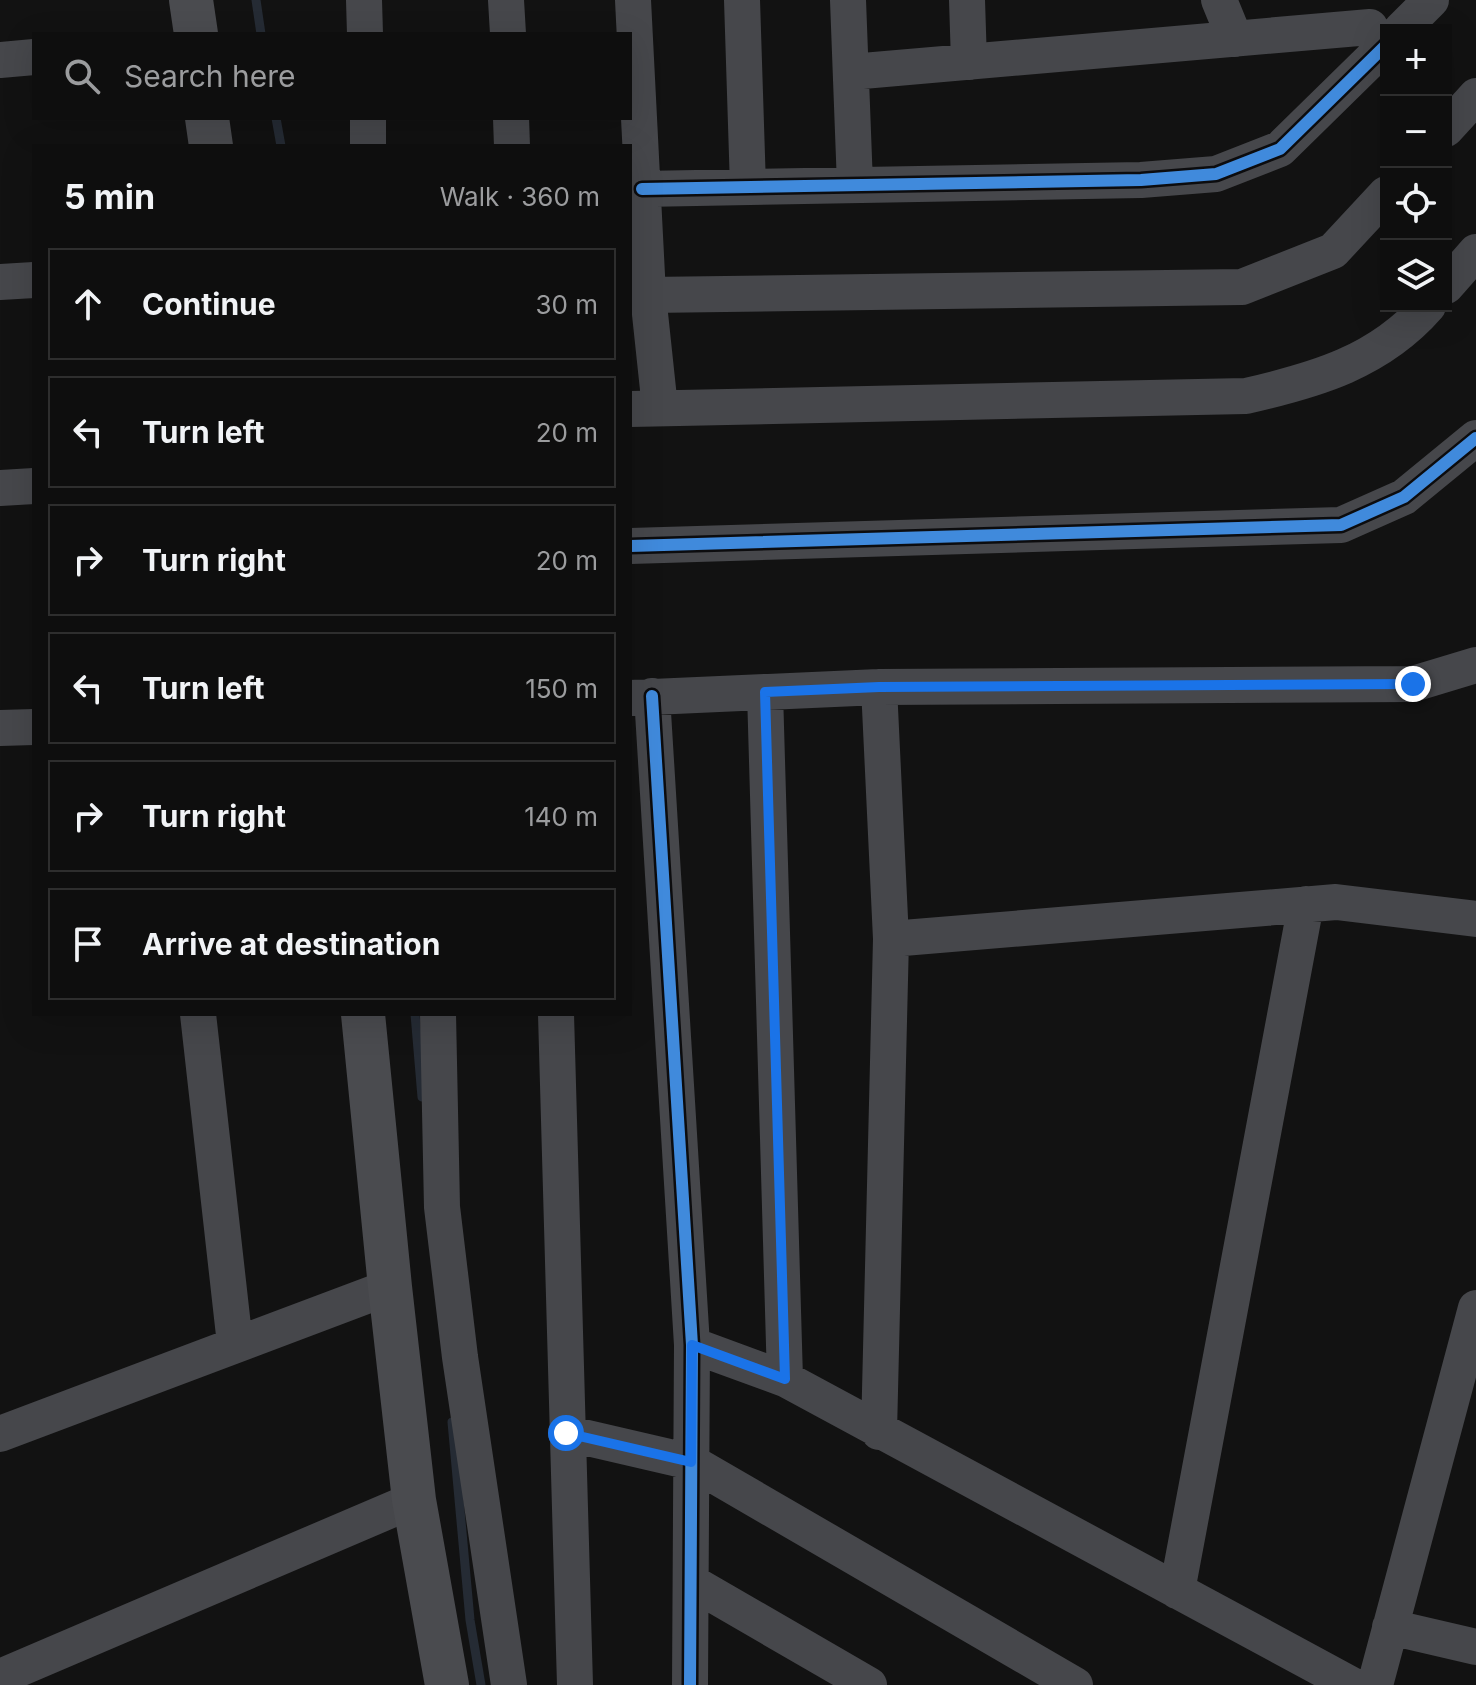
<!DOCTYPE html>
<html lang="en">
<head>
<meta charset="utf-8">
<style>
	:root { --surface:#0e0e0e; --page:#1c1c1c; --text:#f1f3f6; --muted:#9b9c9e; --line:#2e2e2e }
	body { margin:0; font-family:Inter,sans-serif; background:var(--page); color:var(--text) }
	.controls { position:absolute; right:24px; top:24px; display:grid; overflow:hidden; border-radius:0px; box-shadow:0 8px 32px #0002 }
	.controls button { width:72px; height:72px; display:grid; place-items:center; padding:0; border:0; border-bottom:2px solid var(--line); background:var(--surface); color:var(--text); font:40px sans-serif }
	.stop { position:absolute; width:24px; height:24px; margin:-18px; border:6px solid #1a73e8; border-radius:50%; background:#fff }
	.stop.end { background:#1a73e8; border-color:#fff; box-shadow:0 2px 8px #0008 }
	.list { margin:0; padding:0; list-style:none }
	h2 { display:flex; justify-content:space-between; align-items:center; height:104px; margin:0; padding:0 32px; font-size:34px }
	h2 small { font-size:26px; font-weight:400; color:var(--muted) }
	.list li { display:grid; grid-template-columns:52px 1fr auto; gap:24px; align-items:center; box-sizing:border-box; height:112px; margin:0 16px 16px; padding:0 16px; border:2px solid var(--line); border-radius:0px }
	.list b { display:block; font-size:30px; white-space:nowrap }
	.list em { font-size:26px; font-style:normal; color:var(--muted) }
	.icon { flex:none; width:44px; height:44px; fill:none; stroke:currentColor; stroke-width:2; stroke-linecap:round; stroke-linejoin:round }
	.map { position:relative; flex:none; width:1476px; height:1685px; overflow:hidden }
	.search { position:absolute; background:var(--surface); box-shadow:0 8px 32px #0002; left:32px; top:32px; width:600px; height:88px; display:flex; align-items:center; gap:20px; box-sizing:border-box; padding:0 28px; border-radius:0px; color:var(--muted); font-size:30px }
	.panel { position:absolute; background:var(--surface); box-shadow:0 8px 32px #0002; left:32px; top:144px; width:600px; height:872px; border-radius:0px }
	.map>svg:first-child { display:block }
</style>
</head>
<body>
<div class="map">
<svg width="1476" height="1685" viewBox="0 0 1476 1685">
	<rect width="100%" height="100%" fill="#121212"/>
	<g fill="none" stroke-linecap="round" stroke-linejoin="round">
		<path stroke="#252b34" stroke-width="9" d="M256,0L261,34
			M276,118L281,146
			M415,1014L422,1097
			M452,1422L470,1620L481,1685"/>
		<path stroke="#46474b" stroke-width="36" d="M364,0L365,34
			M506,0L508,34
			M633,0L648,295L660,408
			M742,0L748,187
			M848,0L855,185
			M967,0L969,62
			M1219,0L1235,39
			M1401,30L1431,0
			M0,60L34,57
			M851,72L1370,27
			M368,118V146
			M511,118L512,146
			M1446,129L1476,96
			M642,189L1141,180L1216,174L1280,149L1386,45
			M0,282L34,280
			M1446,286L1476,252
			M648,295L1242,287L1333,251L1386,194
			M630,409L1246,396C1316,380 1379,362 1428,306
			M0,488L34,486
			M630,546L1341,525L1404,497L1476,438
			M879,687L891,939L879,1432
			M765,692L785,1379
			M652,696L692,1345L690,1685
			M630,698L879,687L1413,684L1476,665
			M0,728L34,727
			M891,939L1336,902L1476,919
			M198,1014L235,1344
			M438,1014L442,1207L460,1357L509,1685
			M556,1014L575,1685
			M692,1345L785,1379L1352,1685
			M566,1433L691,1462L1075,1685
			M0,1434L390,1287
			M691,1582L869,1685
			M1177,1591L1306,904
			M1390,1627L1476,1647
			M0,1677L414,1500
			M1375,1685L1476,1308"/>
		<path stroke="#4a4b4f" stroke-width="44" d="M191,0L196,34
			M207,118L211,146
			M363,1014L390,1287L414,1500L447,1685"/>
		<defs>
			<path id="cycleway" d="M642,189L1141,180L1216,174L1280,149L1386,45
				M630,546L1341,525L1404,497L1476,438
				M652,696L692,1345L690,1685"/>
		</defs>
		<use href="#cycleway" stroke="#0c0c0e" stroke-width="17"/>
		<use href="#cycleway" stroke="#408adc" stroke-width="12"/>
	</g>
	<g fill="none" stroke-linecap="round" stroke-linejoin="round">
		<path stroke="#1a73e8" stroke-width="10" d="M566,1433L691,1462L692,1345L785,1379L765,692L879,687L1413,684"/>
	</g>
</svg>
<div class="controls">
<button>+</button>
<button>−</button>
<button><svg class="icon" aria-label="locate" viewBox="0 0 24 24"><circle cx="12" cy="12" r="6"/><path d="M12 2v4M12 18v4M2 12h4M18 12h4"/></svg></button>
<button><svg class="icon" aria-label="layers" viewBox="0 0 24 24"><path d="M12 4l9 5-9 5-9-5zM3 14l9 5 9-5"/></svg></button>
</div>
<div class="stop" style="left:566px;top:1433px"></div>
<div class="stop end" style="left:1413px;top:684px"></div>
<div class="search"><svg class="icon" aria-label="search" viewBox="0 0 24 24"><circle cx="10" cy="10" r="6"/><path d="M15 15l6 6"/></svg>Search here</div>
<section class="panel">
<h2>5 min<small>Walk · 360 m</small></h2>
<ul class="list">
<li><svg class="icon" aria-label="ahead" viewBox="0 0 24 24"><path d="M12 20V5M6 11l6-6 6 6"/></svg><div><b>Continue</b></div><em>30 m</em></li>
<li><svg class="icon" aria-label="left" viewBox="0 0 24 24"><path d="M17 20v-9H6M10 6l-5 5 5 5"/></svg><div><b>Turn left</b></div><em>20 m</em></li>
<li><svg class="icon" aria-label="right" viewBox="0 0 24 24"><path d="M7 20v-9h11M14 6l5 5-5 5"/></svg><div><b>Turn right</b></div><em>20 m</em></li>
<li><svg class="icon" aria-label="left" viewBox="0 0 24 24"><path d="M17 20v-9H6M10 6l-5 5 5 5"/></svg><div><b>Turn left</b></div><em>150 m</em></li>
<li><svg class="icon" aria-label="right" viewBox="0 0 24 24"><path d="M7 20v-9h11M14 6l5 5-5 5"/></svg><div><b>Turn right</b></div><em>140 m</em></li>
<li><svg class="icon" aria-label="arrive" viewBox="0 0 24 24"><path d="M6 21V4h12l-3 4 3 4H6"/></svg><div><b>Arrive at destination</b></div></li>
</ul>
</section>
</div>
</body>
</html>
